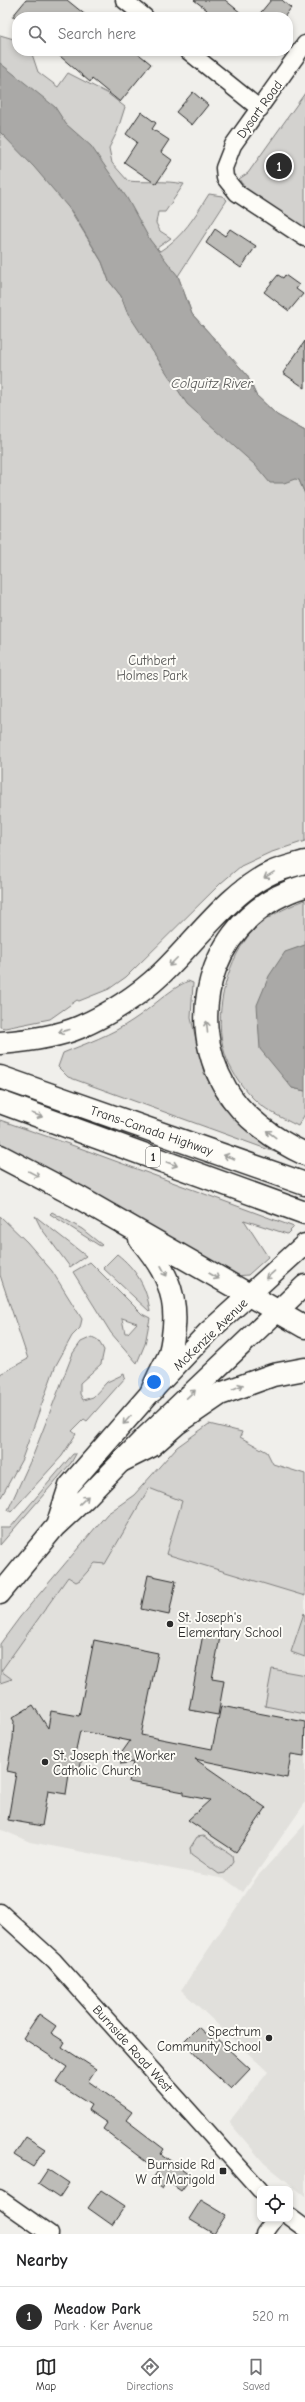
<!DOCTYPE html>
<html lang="en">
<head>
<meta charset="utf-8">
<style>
	:root { --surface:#fff; --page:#f2f2f2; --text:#202124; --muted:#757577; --line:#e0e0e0; --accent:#2b2b2b }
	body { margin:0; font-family:"Comic Neue",sans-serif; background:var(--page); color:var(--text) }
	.controls { position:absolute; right:12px; bottom:12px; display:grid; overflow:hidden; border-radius:8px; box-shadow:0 2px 6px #0003 }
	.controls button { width:36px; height:36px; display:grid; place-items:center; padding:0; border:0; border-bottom:1px solid var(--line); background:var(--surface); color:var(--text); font:20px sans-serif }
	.you { position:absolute; left:154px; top:1382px; width:14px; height:14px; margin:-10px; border:3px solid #fff; border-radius:50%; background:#1a73e8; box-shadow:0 0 0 6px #1a73e833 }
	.badge { display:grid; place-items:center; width:26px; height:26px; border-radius:50%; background:var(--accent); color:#fff; font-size:13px; font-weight:700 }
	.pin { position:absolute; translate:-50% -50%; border:2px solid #fff; box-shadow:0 1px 4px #0006 }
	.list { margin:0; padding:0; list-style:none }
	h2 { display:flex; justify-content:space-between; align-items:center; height:52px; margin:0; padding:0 16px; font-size:17px }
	h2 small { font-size:13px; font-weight:400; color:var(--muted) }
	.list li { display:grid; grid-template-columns:26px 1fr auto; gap:12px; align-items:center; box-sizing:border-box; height:60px; padding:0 16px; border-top:1px solid var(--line) }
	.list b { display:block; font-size:15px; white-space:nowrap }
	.list p { margin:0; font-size:13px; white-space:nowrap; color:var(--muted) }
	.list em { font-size:13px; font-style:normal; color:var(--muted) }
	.icon { flex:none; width:22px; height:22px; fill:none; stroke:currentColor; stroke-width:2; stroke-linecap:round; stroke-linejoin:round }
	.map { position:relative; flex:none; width:305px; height:2234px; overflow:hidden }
	.search { position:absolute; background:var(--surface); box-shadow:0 2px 6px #0003; left:12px; right:12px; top:12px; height:44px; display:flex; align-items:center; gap:10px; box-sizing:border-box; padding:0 14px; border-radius:16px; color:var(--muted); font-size:15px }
	.sheet { height:112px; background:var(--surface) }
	nav { display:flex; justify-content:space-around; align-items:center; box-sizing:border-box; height:56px; border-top:1px solid var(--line); background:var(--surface); font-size:11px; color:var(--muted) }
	nav a { display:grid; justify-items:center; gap:2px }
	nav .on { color:var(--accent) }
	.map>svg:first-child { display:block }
</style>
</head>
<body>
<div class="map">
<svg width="305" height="2234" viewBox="0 0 305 2234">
	<rect width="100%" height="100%" fill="#f0efeb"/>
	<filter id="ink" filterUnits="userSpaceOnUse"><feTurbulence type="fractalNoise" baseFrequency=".025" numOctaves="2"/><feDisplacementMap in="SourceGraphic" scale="8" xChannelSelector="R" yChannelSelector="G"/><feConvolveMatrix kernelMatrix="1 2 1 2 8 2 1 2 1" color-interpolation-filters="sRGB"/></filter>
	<g filter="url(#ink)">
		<path fill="#e1e0dc" d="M305,1474V1803L243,1892L225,1879L30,1842L0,1829V1683L11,1678L0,1671L83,1557L105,1564L149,1488Z
			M305,1824V2196L264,2163L229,2122L268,2072L181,1990L257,1877Z"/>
		<path fill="#d3d2cf" stroke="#7f7e7d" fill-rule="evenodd" d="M0,35L17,40V51H31L38,72L58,87L68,73L107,93L125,107L117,132L109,148L112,163L128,181C147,183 165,180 184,184L165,212H158L156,223L160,231L171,238L157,248L160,251C183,237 195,216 209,194L222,196L227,200L178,276L192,314L247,375L256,395L277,415L305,431L259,407L0,78Z
			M305,93V229C286,217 250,198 239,179L248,173Z
			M0,126L48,174L102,262L109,281L121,296L127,312L299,480L305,494V841L269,853L241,866L221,883L126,977L109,989L79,1001L77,1000L50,1019L5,1028L0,1027Z
			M305,900V945L285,953L292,1088L305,1091V1114L298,1126C282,1118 262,1109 250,1095C240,1085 229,1067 225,1054C213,1016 225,966 249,935C263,918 285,908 305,900Z
			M188,981L193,983L191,1018L204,1073L220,1103L255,1136L283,1155L68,1077L58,1067L63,1053C87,1043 111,1035 133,1020C152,1008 168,990 188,981Z
			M0,1120L80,1148L294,1227L287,1234L244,1220L268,1257L248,1275L236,1276L0,1148Z
			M52,1212L82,1229L102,1245L100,1246L50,1214Z
			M0,1216L27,1242L52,1271L82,1319L80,1328L72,1336L55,1367L22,1459L0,1499V1374L28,1359L0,1275Z
			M35,1216L86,1256L70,1267L41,1228Z
			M117,1254C136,1269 147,1287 150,1312L103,1268Z
			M90,1262L142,1314L150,1318L145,1344L137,1363L111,1333L73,1272ZM122,1319V1318L137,1323L128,1333H125Z
			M92,1337L98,1340L104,1350L101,1364L80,1383V1394L83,1400L93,1397L107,1382L124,1374L125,1378L87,1421L84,1419L72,1431L76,1434L62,1456L11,1512L8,1510L34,1453L73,1353L81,1342Z
			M209,1424L242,1432L240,1437L267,1452L273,1464L305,1474V1596L166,1554L182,1501L149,1488L105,1564L95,1563L80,1580L76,1582L68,1577L1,1671L12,1679L0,1683V1644L20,1617L107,1514L134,1495L177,1447Z
			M73,1454H76L71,1463L0,1545V1528H10Z
			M304,1613L305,1614V1657L291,1652Z
			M272,1669L305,1675V1714L265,1706Z
			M204,1836L232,1855L233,1862L225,1873L219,1874L191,1854L190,1848L197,1837Z"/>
		<path fill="#aaa9a7" stroke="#777775" d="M0,63L55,107L66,124L91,146L127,198L150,240L178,276L192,314L247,375L256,395L277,415L305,431V494L299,480L295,479L284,483H270L255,465L187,404L127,312L121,296L109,281L102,262L73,213L34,167L0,132Z
			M305,945V1091L292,1088L260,1049L257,1005L269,976L285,952Z"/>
		<path fill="#bdbcb8" stroke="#2b2b2b" d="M26,0H67L88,17H12Z
			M194,0H225L246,17H202L207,10Z
			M271,0H282L291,8L284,17H257Z
			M54,51H135L151,64L120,102L92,79L90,82Z
			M193,92L208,105L192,125L176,112Z
			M141,112L156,123L152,129L169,140L161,152L172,160L156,184L124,162L137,142L126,134Z
			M215,229L225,236L230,229L256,246L241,268L206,243Z
			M278,275L283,278L285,275L299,285L296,289L303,294L289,311L264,292Z
			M305,341V388L283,373Z
			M148,1575L176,1581L169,1615L141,1609Z
			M203,1634L220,1637L212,1679L224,1681L218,1715L189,1710Z
			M94,1640L158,1653L141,1735L212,1749L221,1706L305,1722L304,1756L291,1754L287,1778L195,1759L266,1808L236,1852L188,1820L210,1800L184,1795V1792L129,1782L133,1762L121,1764L120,1755L130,1741L80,1731L75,1754L82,1755L80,1770L70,1768L66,1794L48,1791L42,1826L8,1820L16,1773L7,1771L13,1739L14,1721L12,1718L33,1705L48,1728L51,1711L79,1716Z
			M39,2014L56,2026L51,2033L65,2042L62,2047L96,2069L88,2081L132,2112L126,2120L164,2149L161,2154L192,2176L181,2191L167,2181L162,2189L151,2181L158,2171L103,2129L107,2123L88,2110L91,2105L56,2083L67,2067L23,2038Z
			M198,2027L211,2039L214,2036L250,2069L231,2089L208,2068L184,2041Z
			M26,2137L45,2149L33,2167L14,2155Z
			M48,2169L69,2183L59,2198L38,2184Z
			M101,2190L125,2206L112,2225L88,2208Z
			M201,2200L226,2215L214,2234L189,2219Z"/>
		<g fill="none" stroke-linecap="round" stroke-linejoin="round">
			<defs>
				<path id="minor" d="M124,0L145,17
					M305,44L233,145L224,168L225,178L237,193L305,238
					M188,51L260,109
					M0,1912L54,1961L260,2190
					M0,2199L50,2234
					M290,2217L305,2228
					M264,2234L275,2219"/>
				<path id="major" d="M56,1526L69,1486L152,1391L208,1332L305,1244
					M0,1594L55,1527L85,1499L146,1436L305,1285"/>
				<path id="highway" d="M305,886C217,911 180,1011 226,1089C243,1118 275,1140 305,1154
					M0,1043C25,1041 57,1037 80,1027C108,1015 139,995 161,974C195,942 230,891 273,872C283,868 295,865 305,862
					M0,1077L305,1184
					M0,1102L305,1213
					M0,1156L78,1197L305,1327
					M140,1239C163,1266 177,1291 174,1327C173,1337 172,1349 168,1358C162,1369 157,1379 152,1391
					M123,1460L151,1446L176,1424L220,1394L273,1375L305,1369"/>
			</defs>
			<use href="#minor" stroke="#2b2b2b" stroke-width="19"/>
			<use href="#major" stroke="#2b2b2b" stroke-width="23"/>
			<use href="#highway" stroke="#2b2b2b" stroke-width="25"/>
			<use href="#minor" stroke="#fdfcf7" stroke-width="16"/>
			<use href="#major" stroke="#fdfcf7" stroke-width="20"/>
			<use href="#highway" stroke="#fdfcf7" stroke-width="22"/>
		</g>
		<defs><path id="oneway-shaft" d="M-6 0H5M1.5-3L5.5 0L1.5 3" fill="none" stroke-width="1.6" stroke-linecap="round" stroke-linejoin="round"/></defs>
		<g stroke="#9e9e9b">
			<use href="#oneway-shaft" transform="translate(269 875) rotate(149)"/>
			<use href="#oneway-shaft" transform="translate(173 962) rotate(135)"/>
			<use href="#oneway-shaft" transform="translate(207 1027) rotate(-95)"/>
			<use href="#oneway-shaft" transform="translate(64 1031) rotate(166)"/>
			<use href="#oneway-shaft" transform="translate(37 1115) rotate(20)"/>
			<use href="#oneway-shaft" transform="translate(271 1134) rotate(-143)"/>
			<use href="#oneway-shaft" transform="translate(229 1157) rotate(-161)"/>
			<use href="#oneway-shaft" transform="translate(172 1164) rotate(20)"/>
			<use href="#oneway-shaft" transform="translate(34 1174) rotate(28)"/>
			<use href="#oneway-shaft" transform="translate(164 1271) rotate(61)"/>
			<use href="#oneway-shaft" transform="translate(270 1275) rotate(139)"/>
			<use href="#oneway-shaft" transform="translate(214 1276) rotate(30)"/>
			<use href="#oneway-shaft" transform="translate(238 1387) rotate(-23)"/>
			<use href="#oneway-shaft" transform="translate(191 1394) rotate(-43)"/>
			<use href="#oneway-shaft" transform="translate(127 1420) rotate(132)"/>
			<use href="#oneway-shaft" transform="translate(84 1500) rotate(-44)"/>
		</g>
	</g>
	<g fill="#2b2b2b" stroke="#fdfcf7" stroke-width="1.5">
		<circle cx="170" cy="1624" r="4"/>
		<circle cx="45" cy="1762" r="4"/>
		<circle cx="269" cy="2038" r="4"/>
		<rect x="219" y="2167" width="8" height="8" rx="2"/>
	</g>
	<g text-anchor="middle" stroke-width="4" stroke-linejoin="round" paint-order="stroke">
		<rect fill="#fdfcf7" stroke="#6a6a68" stroke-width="1" x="146" y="1147" width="14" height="20" rx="3"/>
		<g font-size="12" font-weight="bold" fill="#2b2b2b">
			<text x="153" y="1161">1</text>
		</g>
		<g font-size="13" fill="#2b2b2b" stroke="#fdfcf7">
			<text transform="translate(259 109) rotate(-54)" y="5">Dysart Road</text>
			<text transform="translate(152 1130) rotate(19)" y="5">Trans-Canada Highway</text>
			<text transform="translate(210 1334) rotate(-44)" y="5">McKenzie Avenue</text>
			<text transform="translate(133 2048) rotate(48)" y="5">Burnside Road West</text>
		</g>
		<g font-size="13" fill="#555554" stroke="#fdfcf7">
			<text x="152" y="665">Cuthbert<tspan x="152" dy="15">Holmes Park</tspan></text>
		</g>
		<g font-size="13" fill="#2b2b2b" stroke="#fdfcf7" text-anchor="start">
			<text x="178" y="1622">St. Joseph's<tspan x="178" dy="15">Elementary School</tspan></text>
			<text x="53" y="1760">St. Joseph the Worker<tspan x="53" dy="15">Catholic Church</tspan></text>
			<text x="261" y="2036" text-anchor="end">Spectrum<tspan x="261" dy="15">Community School</tspan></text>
			<text x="215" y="2169" text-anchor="end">Burnside Rd<tspan x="215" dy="15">W at Marigold</tspan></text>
		</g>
		<g font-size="14" font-style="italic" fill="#575756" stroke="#fdfcf7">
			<text x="212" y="388">Colquitz River</text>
		</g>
	</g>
</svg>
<div class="controls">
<button><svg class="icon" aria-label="locate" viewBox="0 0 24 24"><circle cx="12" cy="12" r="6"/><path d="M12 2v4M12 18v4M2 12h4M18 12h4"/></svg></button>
</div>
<div class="you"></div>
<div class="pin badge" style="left:279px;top:166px">1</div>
<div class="search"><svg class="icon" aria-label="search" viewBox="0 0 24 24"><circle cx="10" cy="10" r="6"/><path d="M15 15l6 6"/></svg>Search here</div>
</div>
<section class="sheet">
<h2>Nearby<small></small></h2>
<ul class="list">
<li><span class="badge">1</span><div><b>Meadow Park</b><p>Park · Ker Avenue</p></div><em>520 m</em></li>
</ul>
</section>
<nav>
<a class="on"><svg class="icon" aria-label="map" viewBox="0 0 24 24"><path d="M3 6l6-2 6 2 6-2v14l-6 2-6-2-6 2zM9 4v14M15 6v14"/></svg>Map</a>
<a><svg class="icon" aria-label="directions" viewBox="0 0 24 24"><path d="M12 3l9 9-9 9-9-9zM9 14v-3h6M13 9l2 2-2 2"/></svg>Directions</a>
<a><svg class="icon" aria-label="saved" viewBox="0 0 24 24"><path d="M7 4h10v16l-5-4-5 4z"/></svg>Saved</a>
</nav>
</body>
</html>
